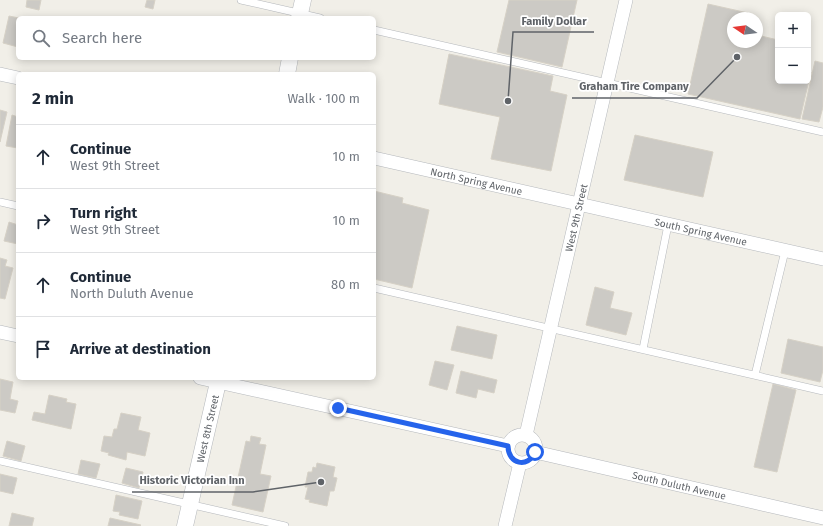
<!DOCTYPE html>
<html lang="en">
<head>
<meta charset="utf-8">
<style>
	:root { --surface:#fff; --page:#f6f6f7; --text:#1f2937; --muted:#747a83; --line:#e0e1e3 }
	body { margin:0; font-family:"Fira Sans",sans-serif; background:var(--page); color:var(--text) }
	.controls { position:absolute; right:12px; top:12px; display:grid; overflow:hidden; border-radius:6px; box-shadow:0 2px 10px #0003 }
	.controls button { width:36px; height:36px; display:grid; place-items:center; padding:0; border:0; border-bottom:1px solid var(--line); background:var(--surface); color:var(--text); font:20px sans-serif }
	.compass { position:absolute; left:727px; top:12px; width:36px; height:36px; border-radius:50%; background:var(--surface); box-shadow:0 2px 10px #0003; rotate:283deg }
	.stop { position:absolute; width:12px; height:12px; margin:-9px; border:3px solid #2563eb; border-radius:50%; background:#fff }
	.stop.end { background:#2563eb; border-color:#fff; box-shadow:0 1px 4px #0008 }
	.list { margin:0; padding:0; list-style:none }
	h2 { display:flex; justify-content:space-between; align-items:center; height:52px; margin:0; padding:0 16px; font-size:17px }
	h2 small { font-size:13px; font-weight:400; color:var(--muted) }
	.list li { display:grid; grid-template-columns:26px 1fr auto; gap:12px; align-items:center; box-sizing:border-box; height:64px; padding:0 16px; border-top:1px solid var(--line) }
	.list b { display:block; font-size:15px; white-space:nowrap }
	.list p { margin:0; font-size:13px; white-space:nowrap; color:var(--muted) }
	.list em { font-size:13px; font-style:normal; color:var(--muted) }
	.icon { flex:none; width:22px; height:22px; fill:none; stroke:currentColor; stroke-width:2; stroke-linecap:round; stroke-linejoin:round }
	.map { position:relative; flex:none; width:823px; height:526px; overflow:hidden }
	.search { position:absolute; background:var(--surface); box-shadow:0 2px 10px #0003; left:16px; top:16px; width:360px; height:44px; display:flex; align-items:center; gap:10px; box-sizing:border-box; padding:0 14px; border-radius:6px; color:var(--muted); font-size:15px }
	.panel { position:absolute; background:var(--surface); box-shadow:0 2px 10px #0003; left:16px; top:72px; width:360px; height:308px; border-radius:6px }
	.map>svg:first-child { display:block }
</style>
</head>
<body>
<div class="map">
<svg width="823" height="526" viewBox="0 0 823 526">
	<rect width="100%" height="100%" fill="#f1efe8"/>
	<path fill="#cccac5" stroke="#d6d1c6" d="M27,0H41L39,10L26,7Z
		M147,0H155L153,9L145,7Z
		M509,0H577L562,67L497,52Z
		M708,4L748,13L747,18H733V42H757V35L778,40V81H808V71L811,72L800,119L688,94Z
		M9,16L19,18L18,47L3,43Z
		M449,54L553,76L550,91L567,95L551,171L491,159L500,117L439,104Z
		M815,61L823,63V107L819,122L802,119Z
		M0,110L7,112L0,142Z
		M12,115L18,117V148L6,146Z
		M635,135L713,152L703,197L624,180Z
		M374,191L403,198L402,203L429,210L412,288L374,279Z
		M9,222L18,225V244L4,241Z
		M0,258L7,260L5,266L13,268L5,299L0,298Z
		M595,287L614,292L610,308L632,313L626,335L586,325Z
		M457,326L497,335L492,359L451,350Z
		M788,339L823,347V370L820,382L781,373Z
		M435,361L454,365L447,390L429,385Z
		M461,371L497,380L494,393L478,389L476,398L456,393Z
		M0,379L13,382L10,399L18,401L15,413L0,410Z
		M773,384L796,390L777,472L754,467Z
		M49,395L67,399L66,402L76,404L71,429L32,420L34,412L45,414Z
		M121,413L141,417L138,430L150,433L145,456L127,452L126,460L108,455L109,453L101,451L104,436L112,437L114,429H117Z
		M251,436L261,438L259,444L266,445L260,474L271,476L263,512L232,505L246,441L250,442Z
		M7,441L25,446L21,461L3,456Z
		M81,460L100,464L96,478L78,474Z
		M317,463L335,467L333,477L337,478L334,491H330L327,506L309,502L310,500L305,499L308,487H305L308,472H312L313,467L316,468Z
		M126,468L143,472L139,488L122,483Z
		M0,474L17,478L13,494L0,491Z
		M116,495L142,501L138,519L119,515L120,512L113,511Z
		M12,513L34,518L32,526H9Z
		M110,518L141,525L140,526H108Z"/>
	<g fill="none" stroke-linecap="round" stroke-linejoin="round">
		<defs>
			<path id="service" d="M241,0L320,18
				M374,30L823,132
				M0,202L18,206
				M374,288L823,391
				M643,349L668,225
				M755,375L785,251
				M0,461L285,526"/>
			<g id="minor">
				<path d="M0,74L18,78"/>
				<path id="s1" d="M374,158L823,259"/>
				<path d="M0,332L18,336"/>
				<path d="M200,378L508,446"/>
				<path id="s2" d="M526,435L626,0"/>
				<circle cx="522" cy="449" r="14"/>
				<path id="s3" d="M535,452L823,518"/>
				<path d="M505,526L520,463"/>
			</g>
			<g id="tertiary">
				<path d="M299,18L303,0"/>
				<path d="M287,74L290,58"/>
				<path id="s4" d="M185,526L219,378"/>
			</g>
		</defs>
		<use href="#service" stroke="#b5b8bc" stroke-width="8"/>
		<use href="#minor" stroke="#b5b8bc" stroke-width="14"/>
		<use href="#tertiary" stroke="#b5b8bc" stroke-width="17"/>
		<use href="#service" stroke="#fff" stroke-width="7"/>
		<use href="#minor" stroke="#fff" stroke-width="13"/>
		<use href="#tertiary" stroke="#fff" stroke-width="16"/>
	</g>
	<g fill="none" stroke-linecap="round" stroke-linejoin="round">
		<path stroke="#2563eb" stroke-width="5" d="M338,408L508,446C508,464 528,469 535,452"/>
	</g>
	<g text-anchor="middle" stroke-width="3.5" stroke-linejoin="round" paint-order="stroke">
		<g font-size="10" fill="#5f6368" stroke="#fff">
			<text dy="4" stroke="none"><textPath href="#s1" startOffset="105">North Spring Avenue</textPath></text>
			<text dy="4" stroke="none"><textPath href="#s2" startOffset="223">West 9th Street</textPath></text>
			<text dy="4" stroke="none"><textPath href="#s1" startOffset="335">South Spring Avenue</textPath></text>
			<text dy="4" stroke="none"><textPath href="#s4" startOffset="100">West 8th Street</textPath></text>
			<text dy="4" stroke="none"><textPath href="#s3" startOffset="148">South Duluth Avenue</textPath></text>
		</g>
	</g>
	<path fill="none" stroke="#5f6368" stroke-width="1.5" d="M508 101L513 32H594M737 57L697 98H572M321 482L253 492H132"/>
	<g fill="#5f6368" stroke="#fff" stroke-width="1.5">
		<circle cx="508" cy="101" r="4"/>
		<circle cx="737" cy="57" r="4"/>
		<circle cx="321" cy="482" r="4"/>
	</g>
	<g font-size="11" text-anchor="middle" font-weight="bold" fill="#5f6368" stroke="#fff" stroke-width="3.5" stroke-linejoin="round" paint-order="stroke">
		<text x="554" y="25">Family Dollar</text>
		<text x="634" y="90">Graham Tire Company</text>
		<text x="192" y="484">Historic Victorian Inn</text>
	</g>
</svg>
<div class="controls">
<button>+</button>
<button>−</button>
</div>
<svg class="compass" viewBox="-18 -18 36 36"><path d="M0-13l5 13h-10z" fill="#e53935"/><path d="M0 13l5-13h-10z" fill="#747a83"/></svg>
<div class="stop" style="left:535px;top:452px"></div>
<div class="stop end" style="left:338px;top:408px"></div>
<div class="search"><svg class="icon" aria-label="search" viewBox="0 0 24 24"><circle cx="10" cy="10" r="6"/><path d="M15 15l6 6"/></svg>Search here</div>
<section class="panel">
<h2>2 min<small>Walk · 100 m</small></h2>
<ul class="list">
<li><svg class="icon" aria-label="ahead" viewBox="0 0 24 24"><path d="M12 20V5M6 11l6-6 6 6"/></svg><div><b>Continue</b><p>West 9th Street</p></div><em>10 m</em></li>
<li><svg class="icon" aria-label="right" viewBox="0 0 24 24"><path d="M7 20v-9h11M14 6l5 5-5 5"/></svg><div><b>Turn right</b><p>West 9th Street</p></div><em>10 m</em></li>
<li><svg class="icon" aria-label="ahead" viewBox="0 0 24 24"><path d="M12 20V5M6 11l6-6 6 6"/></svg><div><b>Continue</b><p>North Duluth Avenue</p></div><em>80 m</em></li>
<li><svg class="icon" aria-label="arrive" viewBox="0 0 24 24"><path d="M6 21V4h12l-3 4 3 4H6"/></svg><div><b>Arrive at destination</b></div></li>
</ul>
</section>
</div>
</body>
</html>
